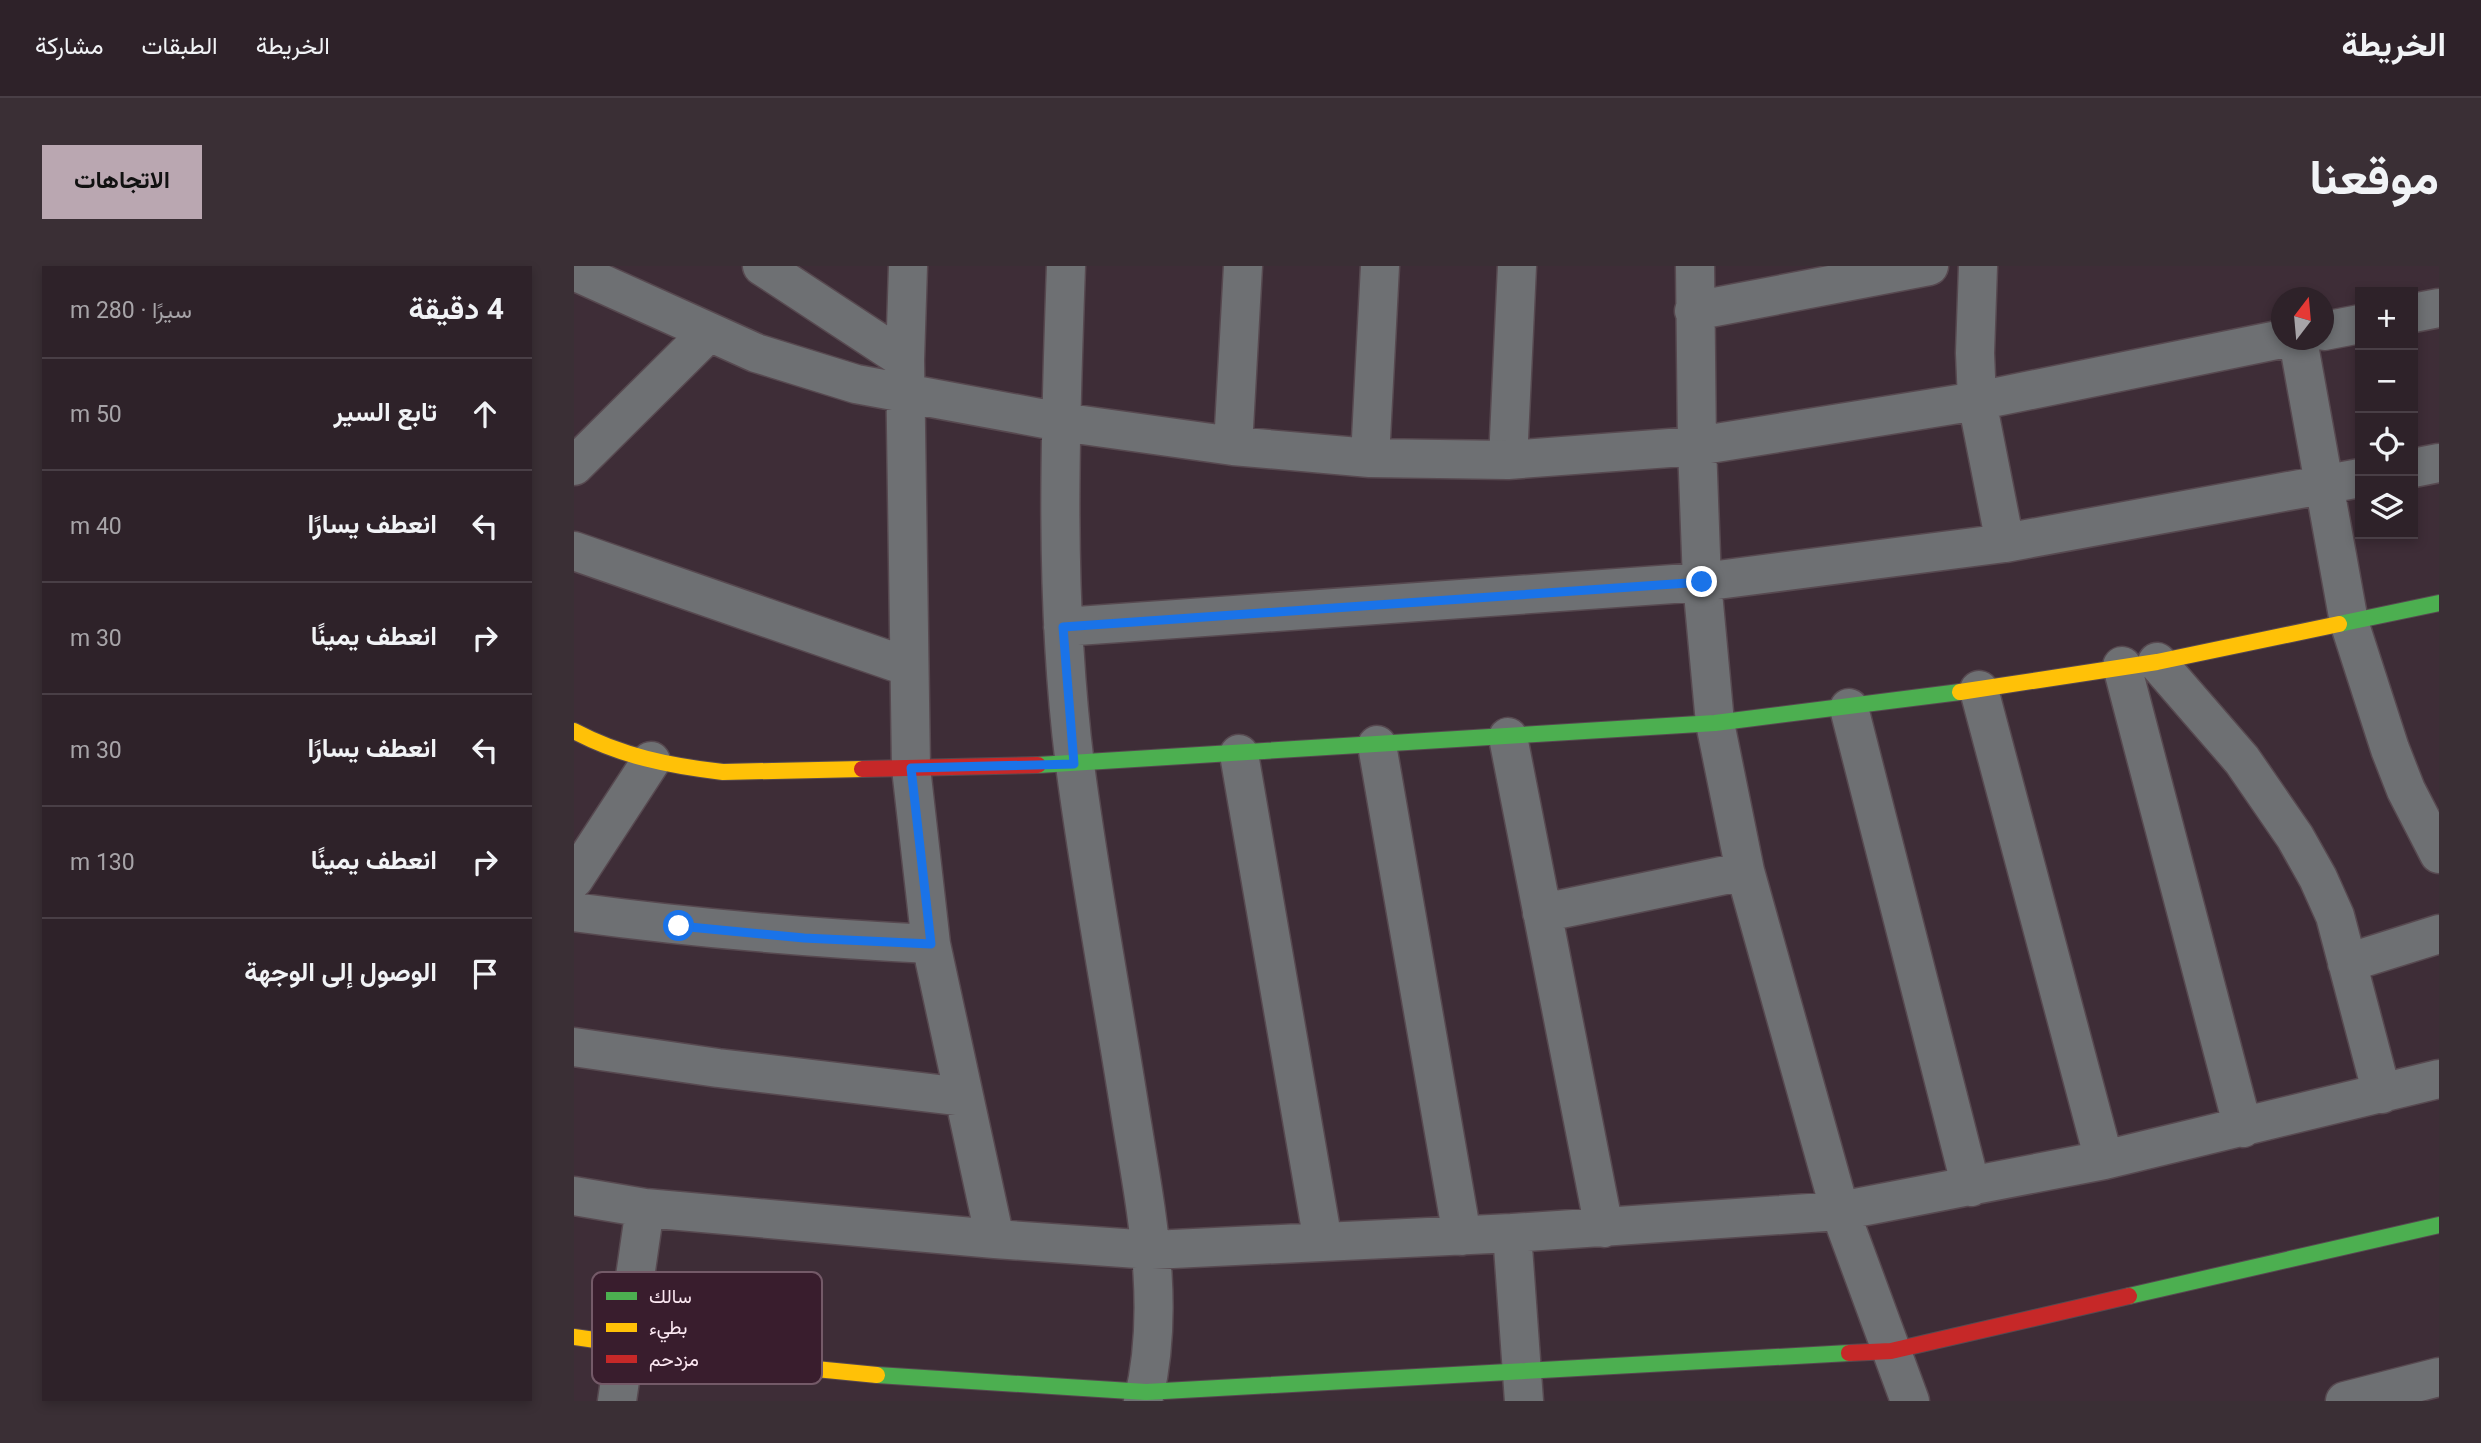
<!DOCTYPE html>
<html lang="ar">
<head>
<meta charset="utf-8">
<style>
	:root { --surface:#2e2229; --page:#3a2f35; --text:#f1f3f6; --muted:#a7a4a8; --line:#493f46; --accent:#baa7b1 }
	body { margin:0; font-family:Roboto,Vazirmatn,sans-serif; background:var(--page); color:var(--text); direction:rtl }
	.controls { position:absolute; right:21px; top:21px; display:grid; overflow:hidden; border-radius:0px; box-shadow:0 4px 10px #0003 }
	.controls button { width:63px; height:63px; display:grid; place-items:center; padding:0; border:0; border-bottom:2px solid var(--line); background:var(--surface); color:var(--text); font:35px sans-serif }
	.compass { position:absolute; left:1697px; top:21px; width:63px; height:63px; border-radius:50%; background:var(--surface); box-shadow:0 4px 10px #0003; rotate:16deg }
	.stop { position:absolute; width:21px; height:21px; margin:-16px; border:5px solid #1a73e8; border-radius:50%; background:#fff }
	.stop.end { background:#1a73e8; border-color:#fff; box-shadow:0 2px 7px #0008 }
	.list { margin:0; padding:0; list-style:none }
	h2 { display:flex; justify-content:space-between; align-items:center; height:91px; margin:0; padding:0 28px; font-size:30px }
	h2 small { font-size:23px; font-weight:400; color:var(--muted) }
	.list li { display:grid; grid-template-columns:46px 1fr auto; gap:21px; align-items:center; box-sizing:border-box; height:112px; padding:0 28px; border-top:2px solid var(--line) }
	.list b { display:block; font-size:26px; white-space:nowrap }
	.list em { font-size:23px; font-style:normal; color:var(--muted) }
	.icon { flex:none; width:38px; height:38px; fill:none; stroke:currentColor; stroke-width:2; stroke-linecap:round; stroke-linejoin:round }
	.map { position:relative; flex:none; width:1865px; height:1135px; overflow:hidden; direction:ltr; border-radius:0px }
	header { display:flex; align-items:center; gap:42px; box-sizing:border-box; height:98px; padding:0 35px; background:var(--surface); border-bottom:2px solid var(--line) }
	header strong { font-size:33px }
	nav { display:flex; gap:38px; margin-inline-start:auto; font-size:24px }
	.intro { display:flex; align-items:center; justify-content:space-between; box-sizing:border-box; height:168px; padding:0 42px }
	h1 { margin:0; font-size:49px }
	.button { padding:18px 32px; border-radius:0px; background:var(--accent); color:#111; font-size:24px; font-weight:700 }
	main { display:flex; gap:42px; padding:0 42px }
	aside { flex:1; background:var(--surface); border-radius:0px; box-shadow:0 4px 10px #0003 }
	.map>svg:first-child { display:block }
</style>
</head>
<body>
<header>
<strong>الخريطة</strong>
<nav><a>الخريطة</a><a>الطبقات</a><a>مشاركة</a></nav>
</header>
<div class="intro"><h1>موقعنا</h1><a class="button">الاتجاهات</a></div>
<main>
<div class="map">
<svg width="1865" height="1135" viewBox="0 0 1865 1135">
	<rect width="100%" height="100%" fill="#3e2d37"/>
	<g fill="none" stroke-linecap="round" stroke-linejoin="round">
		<defs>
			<path id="street" d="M188,0L331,94
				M334,0L331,94L337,502L357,678L421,973
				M492,0C486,166 480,334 501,499C516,614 538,730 556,845C571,940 593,1039 569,1135
				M1121,0L1123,180L1128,316L1141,457L1171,605L1266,945L1336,1135
				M1404,0L1401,87L1403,135L1431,277
				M0,5L182,87L282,118L487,156L659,180L796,192L934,194L1123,180L1403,135L1708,73
				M1120,45L1355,0
				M1839,47L1865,42
				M1750,65L1786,58
				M1724,74L1775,356L1816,483L1832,524L1865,588
				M659,180L669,0
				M796,192L806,0
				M934,194L943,0
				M0,200L134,67
				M1839,202L1865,197
				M0,285L335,401
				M489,361L1128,316L1431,277L1786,212
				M1583,396L1668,494L1721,571L1744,612L1761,650L1808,828
				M1548,400L1669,862
				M1405,424L1530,894
				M1275,442L1397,921
				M934,471L1030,962
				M803,479L888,970
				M665,488L749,976
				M0,613L77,495
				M0,646C119,662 237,672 357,678
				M968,647L1171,605
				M1773,697L1865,668
				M0,781L144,802L390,831
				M0,930L71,942L421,973L578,984L938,967L1266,945L1530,894L1865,813
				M938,967L950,1135
				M43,1135L71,942
				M1771,1135L1865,1111"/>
			<path id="fast" d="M1765,358L1865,337
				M464,499L1141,457L1386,426
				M1555,1030L1865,959
				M303,1109L572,1126L1275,1087"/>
			<path id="slow" d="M1386,426L1583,396L1765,358
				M0,465C47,490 96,500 149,506L288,503
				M0,1071L180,1097L303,1109"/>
			<path id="jam" d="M288,503L464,499
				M1275,1087L1317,1085L1555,1030"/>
		</defs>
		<use href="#street" stroke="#574950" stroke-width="41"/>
		<use href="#fast" stroke="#574950" stroke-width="18"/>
		<use href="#slow" stroke="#574950" stroke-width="18"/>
		<use href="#jam" stroke="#574950" stroke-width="18"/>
		<use href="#street" stroke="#6e7073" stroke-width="38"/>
		<use href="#fast" stroke="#4caf50" stroke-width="16"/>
		<use href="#slow" stroke="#ffc107" stroke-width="16"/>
		<use href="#jam" stroke="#c62828" stroke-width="16"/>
	</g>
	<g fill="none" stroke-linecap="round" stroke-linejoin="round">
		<path stroke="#1a73e8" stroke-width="9" d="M105,660L230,672L357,678L337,502L500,498L489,361L1128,316"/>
	</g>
	<rect x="18" y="1006" width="230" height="112" rx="10" fill="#391d2d" stroke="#745a68" stroke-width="2"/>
	<rect x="32" y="1026" width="31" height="8" fill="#4caf50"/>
	<rect x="32" y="1057" width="31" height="9" fill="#ffc107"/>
	<rect x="32" y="1089" width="31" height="8" fill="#c62828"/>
	<g font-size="19" fill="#fce8f2">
		<text x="75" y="1037">سالك</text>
		<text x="75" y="1068">بطيء</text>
		<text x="75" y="1100">مزدحم</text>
	</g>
</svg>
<div class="controls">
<button>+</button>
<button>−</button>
<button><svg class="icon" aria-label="locate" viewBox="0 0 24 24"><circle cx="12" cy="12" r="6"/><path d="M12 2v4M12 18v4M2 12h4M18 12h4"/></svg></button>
<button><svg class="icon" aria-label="layers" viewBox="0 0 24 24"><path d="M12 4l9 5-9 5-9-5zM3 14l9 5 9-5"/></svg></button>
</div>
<svg class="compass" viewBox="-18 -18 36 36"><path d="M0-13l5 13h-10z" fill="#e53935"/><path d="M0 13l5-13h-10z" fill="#a7a4a8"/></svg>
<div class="stop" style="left:105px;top:660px"></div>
<div class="stop end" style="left:1128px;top:316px"></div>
</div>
<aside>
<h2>4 دقيقة<small>سيرًا · 280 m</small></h2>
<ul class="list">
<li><svg class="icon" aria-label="ahead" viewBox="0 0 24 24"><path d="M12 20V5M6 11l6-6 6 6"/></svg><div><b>تابع السير</b></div><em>50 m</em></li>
<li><svg class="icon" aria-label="left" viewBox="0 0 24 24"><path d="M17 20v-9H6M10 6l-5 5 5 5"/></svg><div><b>انعطف يسارًا</b></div><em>40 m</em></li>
<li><svg class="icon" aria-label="right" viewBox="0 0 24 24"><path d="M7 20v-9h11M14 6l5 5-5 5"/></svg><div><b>انعطف يمينًا</b></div><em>30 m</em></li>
<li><svg class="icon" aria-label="left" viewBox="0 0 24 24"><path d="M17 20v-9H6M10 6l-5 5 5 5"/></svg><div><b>انعطف يسارًا</b></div><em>30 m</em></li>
<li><svg class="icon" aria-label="right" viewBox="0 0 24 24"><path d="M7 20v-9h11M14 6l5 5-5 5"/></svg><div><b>انعطف يمينًا</b></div><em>130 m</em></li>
<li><svg class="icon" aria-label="arrive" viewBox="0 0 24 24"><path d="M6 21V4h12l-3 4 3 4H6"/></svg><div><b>الوصول إلى الوجهة</b></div></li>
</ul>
</aside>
</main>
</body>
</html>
